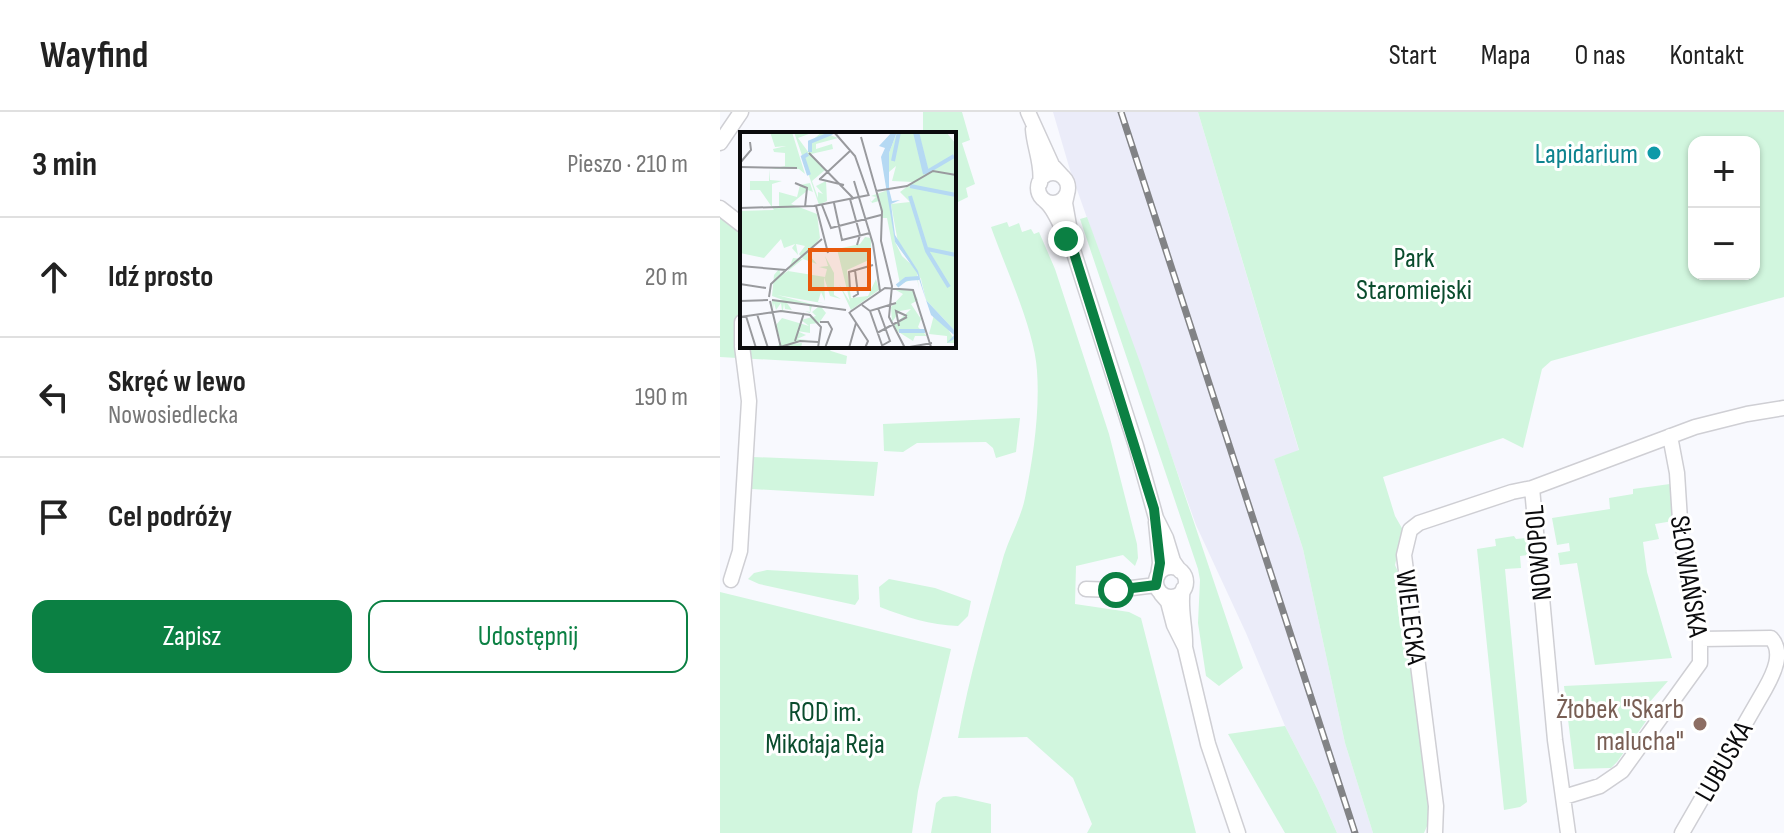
<!DOCTYPE html>
<html lang="pl">
<head>
<meta charset="utf-8">
<style>
	:root { --surface:#fff; --page:#f6f6f6; --text:#222; --muted:#767676; --line:#e0e0e0; --accent:#0b8043 }
	body { margin:0; font-family:"Sofia Sans Condensed",sans-serif; background:var(--page); color:var(--text) }
	.controls { position:absolute; right:24px; top:24px; display:grid; overflow:hidden; border-radius:16px; box-shadow:0 2px 6px #0004 }
	.controls button { width:72px; height:72px; display:grid; place-items:center; padding:0; border:0; border-bottom:2px solid var(--line); background:var(--surface); color:var(--text); font:40px sans-serif }
	.stop { position:absolute; width:24px; height:24px; margin:-18px; border:6px solid #0b8043; border-radius:50%; background:#fff }
	.stop.end { background:#0b8043; border-color:#fff; box-shadow:0 2px 8px #0008 }
	.list { margin:0; padding:0; list-style:none }
	h2 { display:flex; justify-content:space-between; align-items:center; height:104px; margin:0; padding:0 32px; font-size:34px }
	h2 small { font-size:26px; font-weight:400; color:var(--muted) }
	.list li { display:grid; grid-template-columns:52px 1fr auto; gap:24px; align-items:center; box-sizing:border-box; height:120px; padding:0 32px; border-top:2px solid var(--line) }
	.list b { display:block; font-size:30px; white-space:nowrap }
	.list p { margin:0; font-size:26px; white-space:nowrap; color:var(--muted) }
	.list em { font-size:26px; font-style:normal; color:var(--muted) }
	.actions { display:flex; gap:16px; padding:24px 32px }
	.actions a { flex:1; padding:18px 0; border:2px solid var(--accent); border-radius:16px; text-align:center; font-size:28px; color:var(--accent) }
	.actions .main { background:var(--accent); color:#fff }
	.icon { flex:none; width:44px; height:44px; fill:none; stroke:currentColor; stroke-width:2; stroke-linecap:round; stroke-linejoin:round }
	.map { position:relative; flex:none; width:1064px; height:721px; overflow:hidden }
	header { display:flex; align-items:center; gap:48px; box-sizing:border-box; height:112px; padding:0 40px; background:var(--surface); border-bottom:2px solid var(--line) }
	header strong { font-size:38px }
	nav { display:flex; gap:44px; margin-inline-start:auto; font-size:28px }
	main { display:flex }
	aside { flex:1; background:var(--surface) }
	.map>svg:first-child { display:block }
</style>
</head>
<body>
<header>
<strong>Wayfind</strong>
<nav><a>Start</a><a>Mapa</a><a>O nas</a><a>Kontakt</a></nav>
</header>
<main>
<aside>
<h2>3 min<small>Pieszo · 210 m</small></h2>
<ul class="list">
<li><svg class="icon" aria-label="ahead" viewBox="0 0 24 24"><path d="M12 20V5M6 11l6-6 6 6"/></svg><div><b>Idź prosto</b></div><em>20 m</em></li>
<li><svg class="icon" aria-label="left" viewBox="0 0 24 24"><path d="M17 20v-9H6M10 6l-5 5 5 5"/></svg><div><b>Skręć w lewo</b><p>Nowosiedlecka</p></div><em>190 m</em></li>
<li><svg class="icon" aria-label="arrive" viewBox="0 0 24 24"><path d="M6 21V4h12l-3 4 3 4H6"/></svg><div><b>Cel podróży</b></div></li>
</ul>
<div class="actions"><a class="main">Zapisz</a><a>Udostępnij</a></div>
</aside>
<div class="map">
<svg width="1064" height="721" viewBox="0 0 1064 721">
	<rect width="100%" height="100%" fill="#f8f9fe"/>
	<path fill="#ebecf9" d="M333,0H478L579,339L554,347L583,437L625,631L653,721H617L598,678L565,614L526,521L476,413L350,58Z"/>
	<path fill="#d1f6de" fill-rule="evenodd" d="M203,0H242L250,28L242,31L255,72L246,76L248,85L236,91L234,22H203Z
		M478,0H1064V185L831,249L822,257L803,336L783,326L663,365L675,404L683,418L675,453L679,462L712,703L704,721H653L625,631L583,437L554,347L579,338ZM974,30H1034V162H974Z
		M0,104L22,121V234H106L111,239L127,244L126,252L0,245Z
		M367,105L421,253L523,556L499,574L486,564L478,511L480,468L478,457L360,107Z
		M287,110L289,115L299,111L302,120L311,117L314,122L319,120L335,157L389,322L417,432L418,446L415,454L403,443L356,454L355,492L409,500L421,506L476,721H367L372,712L353,666L307,625L238,626C249,564 267,504 284,443C290,424 301,406 305,386C313,347 320,300 317,259C315,218 285,155 271,115Z
		M300,306L296,340L276,346L273,336L266,330L197,331L183,340L164,339L163,312Z
		M33,345L158,350L154,384L32,377Z
		M950,372L953,409L935,412L939,427L923,430L927,460L952,546L875,553L857,451L840,453L838,441L850,439L849,431L837,433L832,406L890,397L889,386L913,382V377Z
		M794,424L796,427L807,426L808,443L800,444L801,456L785,457L807,690L800,695L784,698L757,437L776,434L775,427Z
		M47,458L138,463L139,487L135,493L39,472L28,467L34,461Z
		M169,467L215,476L251,489L248,504L238,514C210,513 186,505 160,495L159,475Z
		M0,480L231,537L198,679L192,721H0Z
		M948,569L928,592L929,605L897,650L891,656L854,657L844,574Z
		M565,614L598,678L617,721H565L508,622Z
		M236,684L271,692V721H211L216,691L223,685Z"/>
	<g fill="none" stroke-linecap="round" stroke-linejoin="round">
		<defs>
			<path id="minor" d="M308,0L332,53L343,65
				M313,17C314,35 323,53 320,71
				M0,31L21,0
				M318 76a15 15 0 1 1 30 0a15 15 0 1 1-30 0Z
				M347,82L345,91L353,136
				M325,89C337,98 345,126 354,141L416,334L436,406L446,426L453,449L460,459
				M0,96L22,113
				M22,210V232
				M812,376L835,628L848,721
				M436,410L440,451L438,463
				M436 470a15 15 0 1 1 30 0a15 15 0 1 1-30 0Z
				M11,468L20,439L29,289L22,234
				M366,477L396,478L436,473
				M463,477C459,495 466,516 465,535
				M441,482L448,490L454,513L465,535L488,632L518,721
				M844,685L880,674L902,659L980,551V527L961,424L957,361L950,324
				M715,721L716,694L684,443L690,418L699,411L792,380L812,376L975,315L1027,302L1064,296
				M962,721L1045,577C1054,561 1064,540 1051,526L980,527"/>
		</defs>
		<use href="#minor" stroke="#cfcfd4" stroke-width="17"/>
		<use href="#minor" stroke="#fff" stroke-width="14"/>
		<defs>
			<path id="rail" d="M401,0L635,721"/>
		</defs>
		<use href="#rail" stroke="#828386" stroke-width="7"/>
		<use href="#rail" stroke="#fff" stroke-width="4" stroke-dasharray="12" stroke-linecap="butt"/>
	</g>
	<g fill="none" stroke-linecap="round" stroke-linejoin="round">
		<path stroke="#0b8043" stroke-width="10" d="M346,127L354,141L434,397L440,451L436,473L396,478"/>
	</g>
	<circle fill="#0f9aa8" stroke="#fff" stroke-width="3" cx="934" cy="41" r="8"/>
	<circle fill="#8d6e63" stroke="#fff" stroke-width="3" cx="980" cy="612" r="8"/>
	<g text-anchor="middle" stroke-width="6" stroke-linejoin="round" paint-order="stroke">
		<g font-size="28" fill="#0d838f" stroke="#fff" text-anchor="end">
			<text x="918" y="51">Lapidarium</text>
		</g>
		<g font-size="28" fill="#0a4c2d" stroke="#fff">
			<text x="694" y="155">Park<tspan x="694" dy="32">Staromiejski</tspan></text>
			<text x="105" y="609">ROD im.<tspan x="105" dy="32">Mikołaja Reja</tspan></text>
		</g>
		<g font-size="28" fill="#0b0b0d" stroke="#fff">
			<text transform="translate(817 441) rotate(-95)" y="10">NOWOPOL</text>
			<text transform="translate(970 464) rotate(81)" y="10">SŁOWIAŃSKA</text>
			<text transform="translate(692 505) rotate(83)" y="10">WIELECKA</text>
			<text transform="translate(1003 649) rotate(-60)" y="10">LUBUSKA</text>
		</g>
		<g font-size="28" fill="#785e54" stroke="#fff" text-anchor="end">
			<text x="964" y="606">Żłobek "Skarb<tspan x="964" dy="32">malucha"</tspan></text>
		</g>
	</g>
	<g transform="translate(20 20)">
		<rect width="216" height="216" fill="#f8f9fe"/>
		<path d="M30,0H52L65,42L59,37H31L45,34V21L34,20L33,17L46,14L35,15ZM54,0H74L58,6L69,21L70,10L82,0L98,6L76,12V17L92,12L93,17L71,22L85,38L72,49L78,66V60L83,62L76,54L86,49L87,69L79,73ZM157,0H206L216,12V200L186,168L181,147L177,141L179,157L177,146L160,152L147,86H142L139,69L132,71L129,65L131,70L136,65L131,64L148,58L155,110L162,124L173,134L159,116L151,72L170,70L160,60L173,50L152,49L156,34L149,40V21ZM29,37L30,48L42,49L32,52V74H39V60L57,65L60,53L70,51L73,60L68,58L51,72L77,82L80,106L68,122L77,132L63,127L48,139L53,126L63,127L59,122L65,114L56,112L58,123L52,116L55,112L44,116L41,107L24,126L0,121V79L34,78L20,58H10V49H29ZM125,105L131,106V127L107,138L111,166L128,164L136,147L139,158L111,178L99,152L110,170L97,117L120,112ZM85,124L94,141V163L101,167L90,164L84,145L85,169L81,160L78,170L87,172L37,163L87,176H82L86,181L79,191L70,192V201L57,199L66,203L57,207L68,208L48,212L62,211L61,216L37,215L41,210L36,193L42,186L69,194L61,188L76,184L72,180L78,175L72,174L70,181L65,179L70,180L69,172L47,171L52,178L45,177L44,171L43,178L46,179H38H42L41,171L36,178L34,171L33,178L32,169L43,168L32,164L34,143L39,137L41,143L48,139L85,145L87,137L79,135L88,134ZM154,157L173,159L178,168L171,172L181,187L178,195L187,204H175L173,209L157,199L154,193L171,177L160,179L152,190L151,175L163,162ZM194,183L204,190L216,211H207V204L189,202Z" fill="#d1f6de"/>
		<path d="M152,0H157L149,21V57L152,69L160,68L151,72L155,103L178,139L186,168L216,200V206L207,211L214,203L191,183L177,141L155,110L141,25L145,16L139,14Z" fill="#b5d9f3"/>
		<path fill="none" stroke="#b5d9f3" stroke-width="4" d="M175,0L185,42M177,0L187,40L214,24M70,20V10L92,1M68,22L63,25L69,43M153,29L159,0M170,54L216,63M170,64L187,119L209,155M187,117L216,123M157,154L166,147L179,146M159,199H185"/>
		<path fill="none" stroke="#999a9e" stroke-width="2" d="M94,0L115,24L129,64M121,5L142,79L141,109L152,154L149,185L165,216M69,21L114,67M0,31L11,18L10,10M0,35L57,36M79,47L104,53M80,47L110,19M114,49L133,112L140,159M55,51L67,56L65,75M136,59L167,54L193,39L216,43M110,67L120,103L117,113M94,71L102,108L130,101M82,73L91,96L141,83M76,74L88,121M0,76L74,74L129,63M0,134L46,138M46,138L82,107M0,152L26,156M110,158L109,140L133,133M29,165L31,152L46,138M113,165L118,162L115,138M32,168L106,178M0,169L28,168M30,169L41,216M122,173L130,179L156,171M138,176L150,209L143,213M130,179L143,216M109,180L128,209L125,216M110,180L145,156L173,158L191,215M17,182L28,216M6,184L16,216M0,185L41,179L70,183L81,195L78,216M80,190H88L92,197L85,216M159,194L156,179L167,184M137,201L167,185M55,209L64,181M37,216L60,209L78,210M109,216L116,191M164,216L192,211"/>
		<path fill="#e8590c" fill-opacity="0.15" stroke="#e8590c" stroke-width="4" d="M70,118H129V157H70Z"/>
		<rect width="216" height="216" fill="none" stroke="#0b0b0d" stroke-width="4"/>
	</g>
</svg>
<div class="controls">
<button>+</button>
<button>−</button>
</div>
<div class="stop" style="left:396px;top:478px"></div>
<div class="stop end" style="left:346px;top:127px"></div>
</div>
</main>
</body>
</html>
